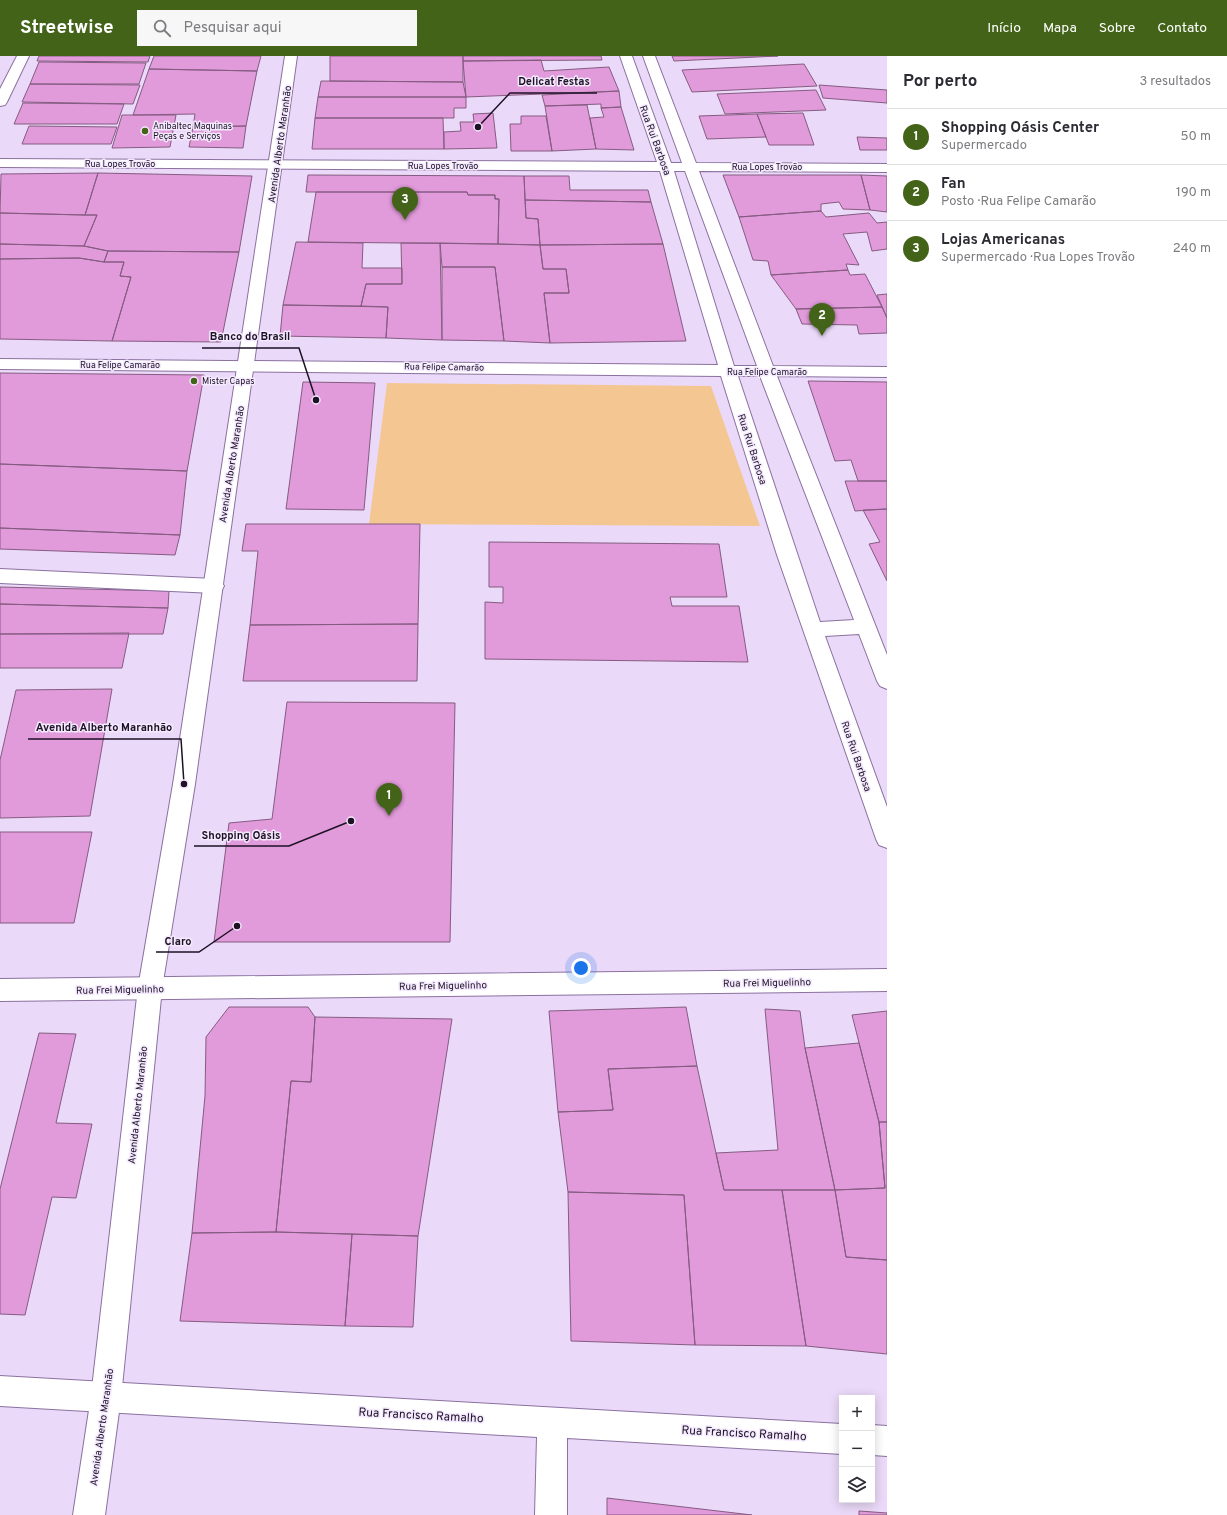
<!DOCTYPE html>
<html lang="pt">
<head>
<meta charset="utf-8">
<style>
	:root { --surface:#fff; --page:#f7f7f7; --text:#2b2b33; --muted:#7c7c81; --line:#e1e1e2; --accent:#436318 }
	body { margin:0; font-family:Overpass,sans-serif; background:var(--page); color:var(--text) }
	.controls { position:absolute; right:12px; bottom:12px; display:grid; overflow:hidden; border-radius:0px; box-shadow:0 2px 10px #0003 }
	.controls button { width:36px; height:36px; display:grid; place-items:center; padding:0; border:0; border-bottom:1px solid var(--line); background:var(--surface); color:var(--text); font:20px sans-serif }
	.you { position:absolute; left:581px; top:912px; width:14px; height:14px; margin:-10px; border:3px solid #fff; border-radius:50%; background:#1a73e8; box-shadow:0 0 0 6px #1a73e833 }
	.badge { display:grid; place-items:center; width:26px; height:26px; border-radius:50%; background:var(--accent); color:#fff; font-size:13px; font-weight:700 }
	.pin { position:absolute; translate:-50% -33px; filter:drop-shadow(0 1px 2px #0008) }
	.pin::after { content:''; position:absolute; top:21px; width:14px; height:12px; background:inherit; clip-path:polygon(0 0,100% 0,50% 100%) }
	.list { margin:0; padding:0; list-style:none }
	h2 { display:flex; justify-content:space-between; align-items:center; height:52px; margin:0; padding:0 16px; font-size:17px }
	h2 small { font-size:13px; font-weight:400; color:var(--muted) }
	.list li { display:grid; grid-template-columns:26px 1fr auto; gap:12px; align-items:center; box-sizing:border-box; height:56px; padding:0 16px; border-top:1px solid var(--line) }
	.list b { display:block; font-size:15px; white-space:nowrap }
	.list p { margin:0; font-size:13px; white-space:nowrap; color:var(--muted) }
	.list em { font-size:13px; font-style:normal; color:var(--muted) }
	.icon { flex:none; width:22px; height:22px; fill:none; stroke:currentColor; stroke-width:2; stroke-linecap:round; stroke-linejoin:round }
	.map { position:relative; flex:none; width:887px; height:1459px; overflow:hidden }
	header { display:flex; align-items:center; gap:24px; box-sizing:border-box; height:56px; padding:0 20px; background:var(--accent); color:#fff }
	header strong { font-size:19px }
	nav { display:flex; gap:22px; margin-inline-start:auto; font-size:14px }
	.search { width:280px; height:36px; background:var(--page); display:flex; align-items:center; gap:10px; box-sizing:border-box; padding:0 14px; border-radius:0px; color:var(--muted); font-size:15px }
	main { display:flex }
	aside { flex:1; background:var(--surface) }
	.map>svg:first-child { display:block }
</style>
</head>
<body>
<header>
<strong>Streetwise</strong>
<div class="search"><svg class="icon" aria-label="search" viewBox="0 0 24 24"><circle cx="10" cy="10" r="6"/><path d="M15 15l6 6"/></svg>Pesquisar aqui</div>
<nav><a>Início</a><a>Mapa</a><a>Sobre</a><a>Contato</a></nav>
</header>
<main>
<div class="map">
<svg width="887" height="1459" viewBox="0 0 887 1459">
	<rect width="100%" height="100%" fill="#ead9f8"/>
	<path fill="#f4c792" d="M387,327L711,330L760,470L369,468Z"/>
	<path fill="#e19ada" stroke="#855c81" d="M39,0H150L148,6L37,5Z
		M154,0H261L257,15L149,13Z
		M330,0H463V26L330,25Z
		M463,0H601L602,4L463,5Z
		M672,0H778L674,5Z
		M541,4L544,15L609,11L619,35L466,41L463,5Z
		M39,6L146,7L139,28H30Z
		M804,8L817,30L692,36L682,14Z
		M149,13L257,15L246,70L193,71L195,58L133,59Z
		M321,25L463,26L466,41H318Z
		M30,28L140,29L133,48L22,46Z
		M819,29L887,34V47L823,42Z
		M816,34L826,54L725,58L717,38Z
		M619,35L621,51L601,52V48L545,50L542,39Z
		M318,41H466V52H454V62H315Z
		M23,47L124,48L117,68H14Z
		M587,49L596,93L552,95L545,50Z
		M621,51L634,94L596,93L590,62L604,61L601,52Z
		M493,57L497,92L444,93V76L461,75L460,66H474L473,58Z
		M803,57L814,89H769L757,58Z
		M757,58L766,81L707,83L699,60Z
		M122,59H176L170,91L112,92Z
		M521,60H546L552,95H511L510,68H521Z
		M315,62H443L444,93H312Z
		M29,70L117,71L111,88H22Z
		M246,70L243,92L189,91L193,71Z
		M857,81L887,82V94H860Z
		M98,117L85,159L0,157L1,118Z
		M98,117L252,120L239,196L108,195L84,190L97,159H85Z
		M308,119L524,120L526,162L538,163L540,189L498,188L499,143H495V139H468L467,136H306Z
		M723,119H861L870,154L843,153L839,146L821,148V155L739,161Z
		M861,119L887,120V156L870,154Z
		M524,120H569L570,134H648L651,146L525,144Z
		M316,136H467L468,139H495V143H499L498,188L308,186Z
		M525,144L651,146L663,188L540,189L538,163L526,162Z
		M821,155L826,161L869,157L877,167L887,166V193L872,195L867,176L843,178L859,209L846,208L848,214L771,219L768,205L753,204L739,161Z
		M0,157L85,159H97L84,190L0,188Z
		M296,186L363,187L362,212H402V228H366L361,250L283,249Z
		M401,187H440L442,284L386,282L388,251L361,250L366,228H402Z
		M440,187L540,189L543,213H566L569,237H544L550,287L504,285L495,211H442Z
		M0,188L84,190L108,195L104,206L79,202L0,203Z
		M663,188L686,285L550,287L544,237H569L566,213H543L540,189Z
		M108,195L239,196L221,286L112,285L131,221L120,220L124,206H104Z
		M79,202L104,206H124L120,220L131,221L112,285L0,283V203Z
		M442,211H495L504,285L442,284Z
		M848,214L850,219L865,218L882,251L796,253L771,219Z
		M887,238V262L877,239Z
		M283,249L388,251L386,282L280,280Z
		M882,251L887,262V277L859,278L857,269L802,268L796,253Z
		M0,317L204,319L187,415L0,408Z
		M808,325L887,326V425H858L851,404L835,405Z
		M303,326L375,327L364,454L286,453Z
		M0,408L187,415L180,479L0,472Z
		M845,425H887V453L855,455Z
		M887,453V525L869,488L880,486L863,454Z
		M246,468H420L418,568L250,569L258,495H242Z
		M0,472L180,479L175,499L0,493Z
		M489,486L719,488L727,541H670L672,550H739L748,606L485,603V546L503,547V531H489Z
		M0,531L169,535L168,552L0,548Z
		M0,548L168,552L163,578H0Z
		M418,568L417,625H243L250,569Z
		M129,577L122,612H0V578Z
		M112,633L90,760L0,762V704L16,634Z
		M287,646L455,647L450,886H214L229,767L272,763Z
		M0,776H92L74,867H0Z
		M229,951H308L315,961L311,1026L291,1025L276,1176L192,1177L205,1040L206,981Z
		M686,951L697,1010L608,1013L613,1054L558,1056L549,955Z
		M765,953L800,955L805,992L835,1134H724L716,1097L778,1094Z
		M887,955V1066H879L852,959Z
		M315,961L452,963L418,1180L276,1176L291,1025L311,1026Z
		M39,977L76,978L56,1067L92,1068L76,1142L52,1141L25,1259L0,1258V1133Z
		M859,987L879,1066L885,1132L835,1134L805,992Z
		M697,1010L724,1134H782L806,1290L695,1289L684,1139L568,1136L558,1056L613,1054L608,1013Z
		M879,1066H887V1204L846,1201L835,1134L885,1132Z
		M782,1134H835L846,1201L887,1204V1298L806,1290Z
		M568,1136L684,1139L695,1289L571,1285Z
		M276,1176L352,1178L345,1270L180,1265L192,1177Z
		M352,1178L418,1180L413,1271L345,1270Z
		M607,1442L752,1459H607Z
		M859,1455L887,1457V1459H859Z"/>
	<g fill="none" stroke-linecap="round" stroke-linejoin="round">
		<defs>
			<path id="minor" d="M17,0H29L7,46L5,49L0,50V33Z
				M620,0H632L671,107H682L643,0H655L696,107L887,108V116L699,115L773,310L887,311V321L777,320L887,599V633L880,630L877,625L859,578L825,580L887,751V792L879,789L876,783L777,499L721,320L0,313V303L718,309L660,115L0,111V103L657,106ZM674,115H685L757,310H734ZM738,320H760L854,564L820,566Z
				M0,513L214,523L221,525L224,530L221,535L214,537L0,527Z
				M887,913V935L0,945V923Z
				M0,1320L842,1368V1398L567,1382V1459H535L537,1381L0,1350Z
				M872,1369L887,1370V1400L872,1399Z"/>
			<path id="major" d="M285,0H297L195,728L162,932L121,1341L105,1459H73L91,1341L138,932L173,728Z"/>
		</defs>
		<use href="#minor" stroke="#8b719f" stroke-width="2"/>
		<use href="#major" stroke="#8b719f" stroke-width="2"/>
		<use href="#minor" fill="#fff" fill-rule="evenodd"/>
		<use href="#major" fill="#fff" fill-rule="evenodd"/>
	</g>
	<g fill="#436318" stroke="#f4e9fe" stroke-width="1.5">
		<circle cx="145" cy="75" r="4"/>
		<circle cx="194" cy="325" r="4"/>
	</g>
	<g text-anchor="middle" stroke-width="3" stroke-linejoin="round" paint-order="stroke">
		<g font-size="9" fill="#1c1224" stroke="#f4e9fe" text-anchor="start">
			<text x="153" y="73">Anibaltec Maquinas<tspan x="153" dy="10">Peças e Serviços</tspan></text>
			<text x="202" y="328">Mister Capas</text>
		</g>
		<g font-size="9" fill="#1c1224" stroke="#f4e9fe">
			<text x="120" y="111">Rua Lopes Trovão</text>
			<text x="443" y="113">Rua Lopes Trovão</text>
			<text x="767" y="114">Rua Lopes Trovão</text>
			<text x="120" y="312">Rua Felipe Camarão</text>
			<text transform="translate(444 311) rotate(1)" y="3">Rua Felipe Camarão</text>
			<text x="767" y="319">Rua Felipe Camarão</text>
		</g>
		<g font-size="10" fill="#1c1224" stroke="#f4e9fe">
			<text transform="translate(656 84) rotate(70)" y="4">Rua Rui Barbosa</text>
			<text transform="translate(279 88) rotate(-82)" y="4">Avenida Alberto Maranhão</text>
			<text transform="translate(753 393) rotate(72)" y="4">Rua Rui Barbosa</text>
			<text transform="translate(231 408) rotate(-81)" y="4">Avenida Alberto Maranhão</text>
			<text transform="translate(857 700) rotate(71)" y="4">Rua Rui Barbosa</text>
			<text transform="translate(767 926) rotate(-1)" y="4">Rua Frei Miguelinho</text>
			<text transform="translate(443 929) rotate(-1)" y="4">Rua Frei Miguelinho</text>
			<text transform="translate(120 933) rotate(-1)" y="4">Rua Frei Miguelinho</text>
			<text transform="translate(137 1049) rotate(-84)" y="4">Avenida Alberto Maranhão</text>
			<text transform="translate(101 1371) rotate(-82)" y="4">Avenida Alberto Maranhão</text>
		</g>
		<g font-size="12" fill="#1c1224" stroke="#f4e9fe">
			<text transform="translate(421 1359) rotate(3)" y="4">Rua Francisco Ramalho</text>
			<text transform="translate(744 1377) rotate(3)" y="4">Rua Francisco Ramalho</text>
		</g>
	</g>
	<path fill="none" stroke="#1c1224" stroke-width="1.5" d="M478 71L510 37H597M316 344L299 292H202M184 728L181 683H28M351 765L289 790H194M237 870L199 896H156"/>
	<g fill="#1c1224" stroke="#f4e9fe" stroke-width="1.5">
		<circle cx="478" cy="71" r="4"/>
		<circle cx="316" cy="344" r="4"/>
		<circle cx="184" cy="728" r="4"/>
		<circle cx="351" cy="765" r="4"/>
		<circle cx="237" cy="870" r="4"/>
	</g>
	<g font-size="11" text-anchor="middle" font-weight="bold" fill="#1c1224" stroke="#f4e9fe" stroke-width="3" stroke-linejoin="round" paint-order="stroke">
		<text x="554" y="29">Delicat Festas</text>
		<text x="250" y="284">Banco do Brasil</text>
		<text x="104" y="675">Avenida Alberto Maranhão</text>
		<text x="241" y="783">Shopping Oásis</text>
		<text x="178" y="889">Claro</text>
	</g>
</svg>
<div class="controls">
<button>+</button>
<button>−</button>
<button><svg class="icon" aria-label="layers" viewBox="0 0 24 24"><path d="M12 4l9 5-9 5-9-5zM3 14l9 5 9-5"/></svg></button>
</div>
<div class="you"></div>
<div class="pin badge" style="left:389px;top:760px">1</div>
<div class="pin badge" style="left:822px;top:280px">2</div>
<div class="pin badge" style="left:405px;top:164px">3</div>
</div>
<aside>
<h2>Por perto<small>3 resultados</small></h2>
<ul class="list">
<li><span class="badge">1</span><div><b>Shopping Oásis Center</b><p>Supermercado</p></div><em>50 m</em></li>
<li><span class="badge">2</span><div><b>Fan</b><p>Posto · Rua Felipe Camarão</p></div><em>190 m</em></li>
<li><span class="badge">3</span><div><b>Lojas Americanas</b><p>Supermercado · Rua Lopes Trovão</p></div><em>240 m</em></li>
</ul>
</aside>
</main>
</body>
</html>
